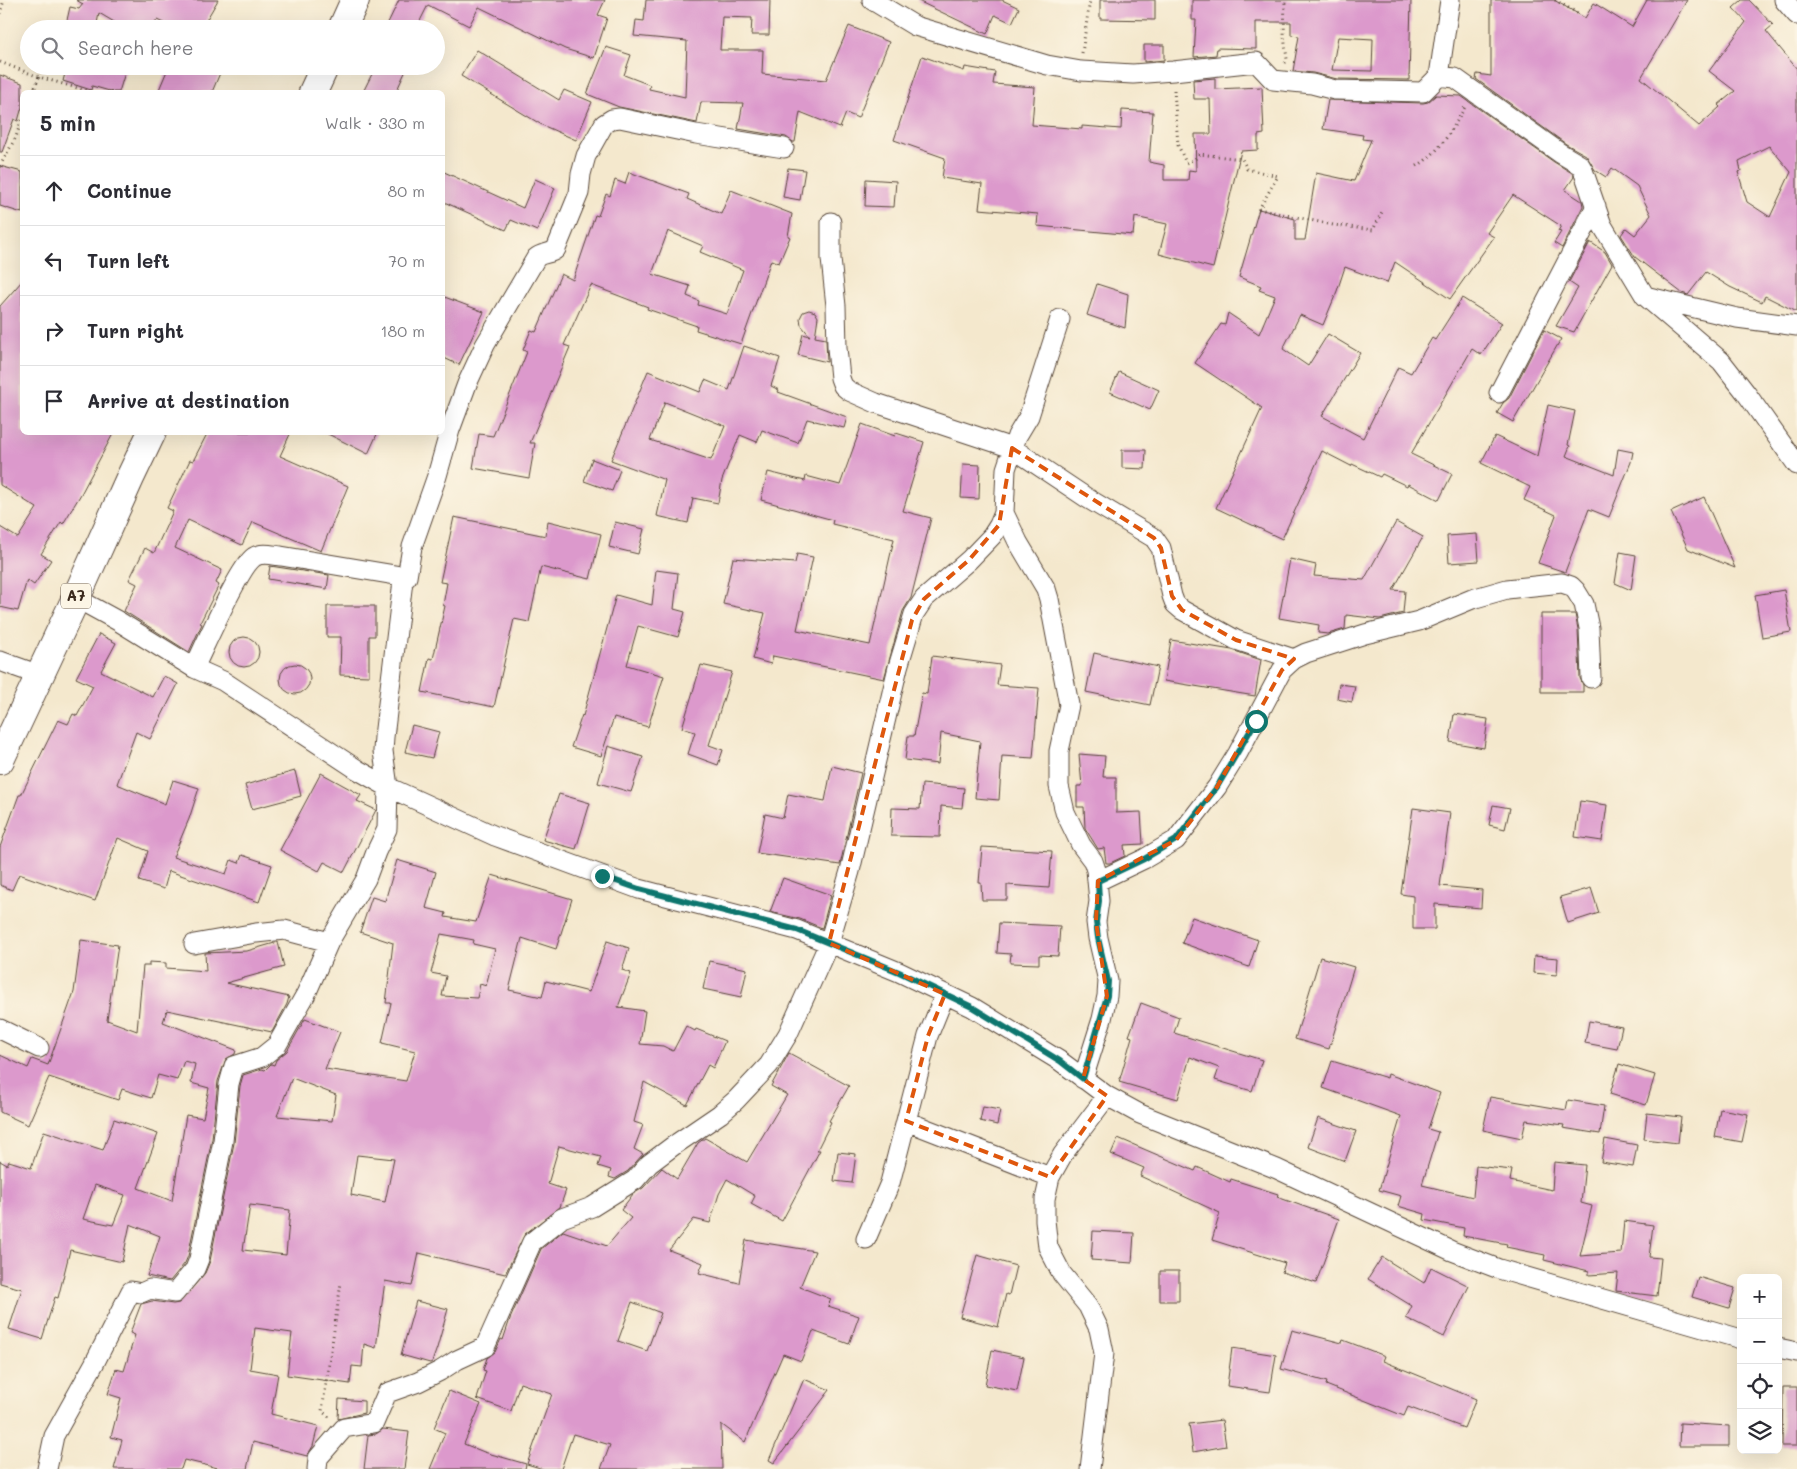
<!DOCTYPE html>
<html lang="en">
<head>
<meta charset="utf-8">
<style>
	:root { --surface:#fff; --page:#f7f7f7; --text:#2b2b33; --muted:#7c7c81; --line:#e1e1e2 }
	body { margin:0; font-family:Mali,sans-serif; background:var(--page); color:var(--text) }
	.controls { position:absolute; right:15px; bottom:15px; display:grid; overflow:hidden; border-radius:8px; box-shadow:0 5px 20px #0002 }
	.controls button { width:45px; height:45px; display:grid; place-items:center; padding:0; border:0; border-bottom:1px solid var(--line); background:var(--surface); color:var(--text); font:25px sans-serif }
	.stop { position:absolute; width:15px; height:15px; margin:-11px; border:4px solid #0f766e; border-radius:50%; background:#fff }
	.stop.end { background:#0f766e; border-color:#fff; box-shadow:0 1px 5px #0008 }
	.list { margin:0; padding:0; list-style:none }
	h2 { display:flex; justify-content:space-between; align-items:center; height:65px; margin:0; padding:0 20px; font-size:21px }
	h2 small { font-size:16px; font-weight:400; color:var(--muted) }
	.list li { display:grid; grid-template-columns:32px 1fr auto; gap:15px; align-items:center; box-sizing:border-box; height:70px; padding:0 20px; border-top:1px solid var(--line) }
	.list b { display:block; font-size:19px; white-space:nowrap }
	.list em { font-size:16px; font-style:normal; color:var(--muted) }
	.icon { flex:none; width:28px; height:28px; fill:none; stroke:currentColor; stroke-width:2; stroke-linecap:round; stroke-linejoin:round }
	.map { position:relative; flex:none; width:1797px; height:1469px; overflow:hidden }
	.search { position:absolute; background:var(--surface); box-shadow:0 5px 20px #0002; left:20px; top:20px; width:425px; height:55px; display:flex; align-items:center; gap:12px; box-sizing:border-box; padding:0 18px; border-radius:28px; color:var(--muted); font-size:19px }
	.panel { position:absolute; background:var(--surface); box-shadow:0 5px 20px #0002; left:20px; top:90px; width:425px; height:345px; border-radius:8px }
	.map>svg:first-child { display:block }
</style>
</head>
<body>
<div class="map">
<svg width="1797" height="1469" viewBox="0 0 1797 1469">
	<rect width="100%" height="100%" fill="#fcf5e5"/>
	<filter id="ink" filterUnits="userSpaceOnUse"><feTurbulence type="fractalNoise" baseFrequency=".02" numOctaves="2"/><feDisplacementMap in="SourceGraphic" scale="10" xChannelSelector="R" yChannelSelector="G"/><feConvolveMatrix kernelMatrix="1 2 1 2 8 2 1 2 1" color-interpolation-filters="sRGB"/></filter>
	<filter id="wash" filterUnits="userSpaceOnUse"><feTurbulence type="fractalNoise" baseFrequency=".0096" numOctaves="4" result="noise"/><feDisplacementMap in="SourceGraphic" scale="20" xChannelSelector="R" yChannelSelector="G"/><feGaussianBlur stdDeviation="1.12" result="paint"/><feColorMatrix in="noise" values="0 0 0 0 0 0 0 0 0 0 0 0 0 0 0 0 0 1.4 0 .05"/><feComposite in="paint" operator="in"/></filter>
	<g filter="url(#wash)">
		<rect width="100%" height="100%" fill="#f4e8cd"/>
		<g id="blocks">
			<path fill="#dc99cc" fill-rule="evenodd" d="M76,0H218L201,29H176L157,20L152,29H126L99,13L96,29H65L70,7L79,9L83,4Z
				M399,0H605L598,15L607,18L594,58L565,49L479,7L469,26L428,5L416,29H385Z
				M646,0H770L769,35H751L752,18L722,17L720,50H763L762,74L826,80L849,26L889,42L858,118L846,113L840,128L800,112L795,142H793L786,137L738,129L743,103L701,102L697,123L619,107L587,94L606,47L631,55L624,75L650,85L649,89L685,97L687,41L634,36L636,20L644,21Z
				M916,0H1002L1019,8L1012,23L995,15L987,34Z
				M1100,0H1155V20L1100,19Z
				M1192,0H1411L1409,80L1337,79L1313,73L1293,71L1299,36L1291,35V22H1256V49L1217,48L1216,55L1194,57L1196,20H1192ZM1338,37L1373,39L1372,71L1332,70Z
				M1491,0H1554L1585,18L1594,3L1632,27L1647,0H1687L1641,78L1699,126L1720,107L1718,105L1735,91L1709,71L1746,22L1733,8L1742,0H1749L1773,25L1766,31L1797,69V312L1765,296L1762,302L1730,287L1706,272L1688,295L1682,293L1635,257L1621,235L1626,228L1635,235L1651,215L1637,186L1612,168L1606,177L1595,170L1586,155L1566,144L1476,79L1477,74L1491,76ZM1769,146L1791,172L1770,217L1747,202L1738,172L1741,171L1739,161Z
				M1144,45H1164V60L1144,62Z
				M477,50L559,100L564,90L592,102L576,140L542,125L461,76Z
				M922,56L964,71L965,67L995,72L993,84L1035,87L1032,125L1082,129V126L1121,129L1122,110L1153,112L1149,162L1164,165V180H1188L1189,170L1196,171L1195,134H1211L1210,99H1194L1193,80L1215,78V89L1262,87L1264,134L1258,135V150L1241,151L1213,268L1159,254L1167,224L1135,217L1133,235L1037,226L1038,214L979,209L982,184L942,178L945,158L894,140Z
				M67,66H127L119,92H113L92,86L91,90L63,81Z
				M169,66H223L212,92H158Z
				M376,66H408L396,92H363Z
				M0,75L22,83V107L18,121L14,119L2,152H0Z
				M1436,95L1461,96L1554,162L1572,173L1574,177L1565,190L1582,201L1583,206L1562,248L1554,243L1561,232L1558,231L1561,226L1513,195L1487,233L1494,237L1450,299L1395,262L1387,283L1345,267L1337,291L1323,325L1300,315L1283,349L1308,366L1328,334L1360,353L1322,416L1363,438L1398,367L1411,373L1432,338L1435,340L1462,298L1502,323L1481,355L1472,349L1411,454L1452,474L1439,500L1408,484L1407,486L1382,474L1380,477L1352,464L1351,466L1322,451L1282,539L1216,508L1262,408L1195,363L1221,324L1225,325L1228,313L1259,334L1275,296L1259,290L1261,286L1239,277L1259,209L1295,219V240H1305L1316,173L1354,181L1371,140L1362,139L1363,135L1323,129L1328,100L1423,103L1428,102Z
				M0,166L22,172V213L0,206Z
				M788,168L805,170L800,200L783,197Z
				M442,171L523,208L535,179L555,188L537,231L511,220L506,230L442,201Z
				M629,172L689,194L687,199L721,214L731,190L792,214L788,236L790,237L779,263L771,260L741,344L696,330L697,326L647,309L648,307L591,285L564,345L570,347L530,443H535L529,478L473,468L479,434L493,436L527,352L523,350L531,330L536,332L561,274L573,280L595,215L598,216L606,194L610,196L615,180L625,184ZM668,231L703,246L700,252L743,270L727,314L698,305L699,301L687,296L690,286L652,274Z
				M866,179L896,181L894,207L865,206Z
				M1590,242L1605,252L1612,264L1574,332L1556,326L1578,288L1569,282Z
				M22,281V432H114L81,494L63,524L61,522L41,554L51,560L34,585L27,580L18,611L0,607V527L18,538L37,508L0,485V306Z
				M1097,284L1128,294L1125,328L1087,315Z
				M442,296L484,312L459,365L442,357Z
				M809,310L815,312L818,317L815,337L826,339L827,362L798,355L803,334L810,336L801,325L800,318L803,312Z
				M1544,330L1561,339L1513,422L1497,413L1503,403L1509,398Z
				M744,346L780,358L771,386L779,390L778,392L847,417L844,428L807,419L798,443L762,430L757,442L740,435L722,480L718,503L693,498L688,523L657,516L665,480L611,460L648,371L700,392L705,380L729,390ZM665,402L725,426L711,460L650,440Z
				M1119,372L1159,390L1150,410L1110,392Z
				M1548,405L1575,411L1568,445L1570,446L1566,456L1614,475L1618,449L1633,452L1631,462L1609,517L1589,509L1565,572L1538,563L1556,515L1524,500L1530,487L1481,463L1495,436L1537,456Z
				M862,424L895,436L896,433L924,442L903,511L931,518L911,598L903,611L884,679L773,656L771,664L753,659L765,613L723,604L733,558L795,563L797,554L813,557L797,630L870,645L894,539L832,524L833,520L761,500L768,472L805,481L806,476L840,485Z
				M208,432H291L280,456L348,486L321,551L253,522L242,545L188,520L175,548L222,570L216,583L219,585L200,623L202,624L189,652L124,611L137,584L129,580L145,548L154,553L173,511L167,508L190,460L193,461Z
				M324,432H378L368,454Z
				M1122,450H1146L1145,469L1122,468Z
				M592,459L620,470L612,491L584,481Z
				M963,464L980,465L979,499L961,498Z
				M1704,497L1735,568L1688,549L1671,512Z
				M454,517L546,536L548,521L601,534L590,579L541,567L529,622L514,619L494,707L422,692L429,658L433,659L445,606L443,605L447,583L440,582Z
				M615,522L644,529L638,554L609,547Z
				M1396,522L1423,537L1393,590L1405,591L1403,613L1380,619L1346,615L1345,629L1328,634L1318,633L1319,625L1279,618L1290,559L1316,565L1314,576L1364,580Z
				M1477,534L1479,561L1449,563L1447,536Z
				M1620,552L1636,555L1631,590L1615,583Z
				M270,566L329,575L327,589L268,579Z
				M656,570L678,573L674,609L685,612L678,637L638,626L627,665L664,676L648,727L614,717L601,756L571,747L582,715L583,716L616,595L652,605Z
				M1784,590L1791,632L1762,637L1755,595Z
				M327,606H375V636H369V676L340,675L341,637H327Z
				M1541,614H1575L1578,629L1580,678L1583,685V692H1541Z
				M99,634L116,643L101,671L153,697L164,676L178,684L150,739L136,732L117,784L165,804L173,780L199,788L189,819L173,857L226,874L231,860L239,863L242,855L272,865L259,902L169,871L164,889L139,881L148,851L118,838L95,901L19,874L12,890L0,885V847L19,795H21L58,720L68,724L73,714L77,716L93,686L76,678Z
				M229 652a15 15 0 1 1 30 0a15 15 0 1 1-30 0Z
				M1171,640L1232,650L1261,660L1255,696L1164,681Z
				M1094,653L1158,667L1150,705L1086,692Z
				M932,656L1000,665L997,685L1039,688L1033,758L1002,756L999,800L975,798L980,741L941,733L938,764L905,760L908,736H914L922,693L927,694Z
				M280 679a15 15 0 1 1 30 0a15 15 0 1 1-30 0Z
				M701,665L732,672L709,745L723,750L718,765L688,754L695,732L682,728Z
				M1339,684L1355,686L1352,702L1337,699Z
				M1454,714L1488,719L1484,748L1450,742Z
				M412,725L439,732L432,758L405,752Z
				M608,746L643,757L631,792L598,783Z
				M1079,754L1105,756L1103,777H1116V813L1141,812L1143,844L1124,845L1125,856L1110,863H1106L1104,848L1098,849L1085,828L1084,807H1077V786H1082Z
				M832,766L861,773L840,865L757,853L765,814L783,818L788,794L825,801Z
				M295,771L301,796L252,809L245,785Z
				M321,773L361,795L357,801L376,810L344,872L324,862L319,871L280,850Z
				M922,784L964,788L962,808L941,806L940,837L891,836L892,808L920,809Z
				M559,794L590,803L576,849L543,840Z
				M1580,801L1607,805L1602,841L1575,837Z
				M1493,805L1510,808L1505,829L1489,825Z
				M1413,808L1450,813L1440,886L1482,890L1481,908L1435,904V929H1413V896L1401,894Z
				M982,847L1052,851L1049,888L1007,885V900H982L981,883H979Z
				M397,860L436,872L426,908L446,913L445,917L476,922L492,875L572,899L556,949L522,938L509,990L542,997L546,981L589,992L607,941L629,948L622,970L631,973L618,1007L645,1011L640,1044L663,1046L673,1051L686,1026L695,1031L696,1029L725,1041L713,1068L708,1065L687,1105L644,1082L634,1122L643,1125L634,1149L643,1154L628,1171L615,1179L609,1177L611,1170L598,1166L601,1157L559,1146L548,1184L566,1190L560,1207L525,1234L505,1274L419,1253L412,1286L385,1281L376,1348L364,1344L362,1367L352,1366L350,1384L287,1375L292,1333L255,1328L250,1369L278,1374L271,1414L318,1426L313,1446L307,1456L253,1442L247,1469H222L184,1460L181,1469H114L122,1440L111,1437L121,1398L108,1394L116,1369L124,1371L135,1335L130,1333L141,1304L152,1301L173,1304L179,1303L205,1273L210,1261L234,1143L240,1086L243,1075L262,1069L265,1070L271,1064L274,1065L276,1060L287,1051L305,1019L340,1032L325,1069L406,1081L415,1051L382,1043L391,1003H386L393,943L360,932L372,897L385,901ZM441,934L474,940L473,944L495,949L486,986L480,984L477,998L442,996L446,976L431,973ZM292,1078L336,1095L332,1121L277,1116ZM357,1155L394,1159L385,1202L351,1195ZM250,1205L290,1210L286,1255L243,1250Z
				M783,878L831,895L822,928L800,919L770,912Z
				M1591,888L1599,913L1568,923L1560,897Z
				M1192,917L1258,940L1249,967L1182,943Z
				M999,923L1060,926L1058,956L1039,955V964L1010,963L1011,954L997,953Z
				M81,940L118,945L107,1020L137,1031L143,966H149V962L166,963V968L206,971L205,953L247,951L278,942L284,967L226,983L289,997L287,1004L272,1032L167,1010L163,1022L236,1050L235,1054L226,1059L218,1081L212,1139L188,1256L185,1263L170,1281L147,1276L160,1236L130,1224L122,1262L70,1250L58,1298L55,1297L42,1339L9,1329L22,1289L0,1283V1161L7,1165L9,1161L31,1168L44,1131L103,1150L114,1119L158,1134L138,1188L172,1201L186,1115L203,1118L209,1088L191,1083L195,1064L184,1061L177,1080L158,1075L151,1098L122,1089L118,1100L49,1077L28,1125L0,1112V1055L28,1068L32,1059L48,1065L74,992ZM95,1185L125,1195L113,1225L83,1219Z
				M1534,956L1558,958L1557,975L1533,973Z
				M1320,957L1354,967L1329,1049L1295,1039Z
				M709,961L747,969L741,997L703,989Z
				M1141,1003L1179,1017L1174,1033L1262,1060L1252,1091L1215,1080L1219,1068L1190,1057L1178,1099L1119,1082L1132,1037L1129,1036Z
				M1589,1021L1622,1027L1617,1049L1585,1043Z
				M789,1053L849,1086L829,1121L831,1122L817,1150H820L782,1221L751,1204L755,1196L727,1179L719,1194L710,1223L694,1219L669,1250L703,1263L699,1273L739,1283L746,1240L815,1251L800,1287L831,1299L828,1306L859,1316L849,1344L813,1331L801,1361L783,1354L745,1442L721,1424L722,1469H601L610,1445L573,1434L561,1469H543L527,1464L552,1394L520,1383L511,1411L477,1399L486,1371L483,1370L487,1358L495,1352L501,1339L503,1340L510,1319L541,1249L563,1231L607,1246L631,1218L621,1210L633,1194L643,1188L662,1168L677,1179L698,1143L705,1138L747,1162L787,1095L771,1086ZM632,1302L661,1313L647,1351L618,1341Z
				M1332,1061L1387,1078L1388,1074L1440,1093L1428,1129L1438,1132L1422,1185L1473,1197L1476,1166L1512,1170L1510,1181L1552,1190L1554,1162L1585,1165L1581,1203L1592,1206L1580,1256L1621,1253L1624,1221L1653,1225L1649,1257L1661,1258L1657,1296L1616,1291L1618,1273L1589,1275V1271L1544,1260L1545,1255L1506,1247L1507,1244L1463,1236L1464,1228L1424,1220L1425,1214L1398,1206L1401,1196L1379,1190L1401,1116L1323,1088Z
				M1619,1064L1655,1075L1646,1105L1610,1094Z
				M1490,1097L1566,1110L1568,1100L1604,1106L1600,1134L1563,1128L1564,1125L1526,1120L1522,1138L1483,1130Z
				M983,1107L1000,1110L997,1125L980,1121Z
				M1720,1109L1748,1114L1742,1142L1715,1137Z
				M1647,1113L1681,1117L1678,1143L1644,1139Z
				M1318,1118L1356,1131L1345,1161L1308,1147Z
				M1118,1138L1195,1171L1197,1167L1230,1182L1231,1179L1278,1194L1277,1197L1339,1219L1316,1283L1282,1272L1285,1263L1212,1240L1220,1213L1140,1176L1144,1168L1111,1154Z
				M1605,1139L1637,1145L1633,1167L1601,1162Z
				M838,1152L856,1154L852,1183L834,1181Z
				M1093,1231L1134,1233L1132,1263L1091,1260Z
				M977,1255L1016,1266L1009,1295L1006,1294L998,1327L960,1317Z
				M1382,1257L1424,1283L1431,1267L1469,1286L1444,1337L1406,1318L1412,1306L1368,1279Z
				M1160,1271H1179V1301H1160Z
				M1698,1277L1735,1288L1729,1308L1692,1297Z
				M416,1301L448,1309L437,1348L432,1362L430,1363L401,1355Z
				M1292,1330L1342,1343L1343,1340L1385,1356L1383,1361L1476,1399L1464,1428L1408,1407L1404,1416L1326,1385L1327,1382L1281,1369Z
				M1232,1348L1276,1355L1270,1392L1227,1386Z
				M992,1350L1024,1357L1017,1391L985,1385Z
				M804,1379L830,1390L774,1463L769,1460Z
				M1783,1387H1797V1446H1782Z
				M449,1391L481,1404L464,1444L484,1452L526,1464L525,1469H430L445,1433L434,1428Z
				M339,1399L364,1401V1413L338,1419Z
				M1222,1420L1226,1446L1193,1452L1189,1424Z
				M1680,1423L1729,1426V1446H1679Z
				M383,1429L409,1432L404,1469H364L368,1435L376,1434Z"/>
		</g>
	</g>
	<g filter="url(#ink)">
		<use href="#blocks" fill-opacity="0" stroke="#574638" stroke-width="1"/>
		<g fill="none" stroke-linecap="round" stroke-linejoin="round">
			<defs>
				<path id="street" d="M872,0L915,26L1047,65L1081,71L1133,74L1173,71L1256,62L1273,80L1312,84L1335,90L1423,92L1439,76L1455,78L1560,153L1580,165L1583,170L1602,225L1645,296L1721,361L1746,393L1797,465
					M1784,0L1797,15
					M1439,76L1450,0
					M831,222V259L836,306L837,348L840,378L843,386L849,391L876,403L1012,448L1087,498L1154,538L1161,548L1172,596L1175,604L1182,610L1236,640L1294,659
					M1649,297L1737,318L1797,326
					M1060,319L1029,416L1017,436L1006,469L1004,513L1018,542L1046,589L1049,599L1069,705L1059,751V786L1065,812L1081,845L1093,861L1096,870L1099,901L1096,922L1098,938L1108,981L1107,996L1102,1019L1083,1079
					M1499,393L1596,206
					M76,598L118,621L194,668L223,681L358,770L388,787L495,836L639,889L797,930L899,972L972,1007L1060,1061L1107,1096L1140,1114L1277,1169L1452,1251L1499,1269L1741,1339
					M0,661L39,675
					M194,668C204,648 239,567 254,557C262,552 272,555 281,556L407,577
					M1098,881L1144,859L1176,840L1217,787L1238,753L1282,670L1294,659L1306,653L1365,634L1419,621L1472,599L1507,589L1562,583L1571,586L1576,591L1584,604L1589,628L1591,678
					M194,944L256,933L284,930L329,942
					M0,1029L39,1048
					M906,1121L1050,1177
					M866,1239L890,1183L928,1036L945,994
					M1778,1348L1797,1352
					M47,1469L54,1436L94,1364L131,1291L141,1293L150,1289L175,1293L195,1269L199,1259L223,1141L229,1084L234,1066L262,1057L277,1045L306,994L329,942L366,879L376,852L387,829L388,787L383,751L384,737L403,581L407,577L412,547L437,476L450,430L467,384L485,345L536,258C542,252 550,255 556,249L579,193L581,174L586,156L604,124L612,119L620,118L696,134L784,148
					M317,1469L318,1458L344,1428L374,1423L387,1393L418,1382L440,1371L457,1360L485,1347L532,1242L562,1218L592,1207L635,1180L649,1164L673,1146L720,1114L736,1100L769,1065L788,1034L829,943L850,871L898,667L914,614L924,599L969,560L992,536L999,525L1004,513
					M1090,1469L1104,1353L1099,1329L1088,1306L1062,1274L1048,1247L1045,1220V1199L1050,1177L1063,1154L1107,1096"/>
				<path id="highway" d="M342,29L355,0
					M313,92L325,66
					M0,760L76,598L130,478L152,432"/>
			</defs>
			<use href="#street" stroke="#574638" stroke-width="21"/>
			<use href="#highway" stroke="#574638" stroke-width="30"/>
			<path stroke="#574638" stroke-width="3" stroke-dasharray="1 4" stroke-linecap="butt" d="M1555,0L1579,14
				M0,14L4,0
				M1082,53L1090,0
				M0,62L39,77L91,92
				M1285,63L1287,59L1284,36L1285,0
				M1174,90L1178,145L1186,163L1195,159L1199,154L1242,159L1247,169L1278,176L1259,209L1333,225L1373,230L1383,210
				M33,92L39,77
				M0,166L16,137L22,118
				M1417,166C1440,152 1452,130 1465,107
				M329,1417L322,1411L341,1283"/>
			<use href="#street" stroke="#fff" stroke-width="19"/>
			<use href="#highway" stroke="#fff" stroke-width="28"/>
		</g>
	</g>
	<g fill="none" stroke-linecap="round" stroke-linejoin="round" filter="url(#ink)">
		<path stroke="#0f766e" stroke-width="6" d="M602,876L639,889L797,930L899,972L972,1007L1060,1061L1083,1079L1107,996L1108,981L1098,938L1096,922L1099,901L1098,881L1144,859L1176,840L1217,787L1256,721"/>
	</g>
	<path fill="none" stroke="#df570d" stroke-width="4" stroke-dasharray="10 6" stroke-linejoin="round" d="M1012,448L1154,538L1161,548L1172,596L1182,610L1236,640L1294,659L1282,670L1217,787L1176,840L1098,881L1096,922L1107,996L1083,1079L1107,1096L1050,1177L906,1121L928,1036L945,994L829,943L912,620L924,599L969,560L999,525Z"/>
	<g text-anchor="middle" stroke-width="4" stroke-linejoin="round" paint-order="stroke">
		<rect fill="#fcf5e5" stroke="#75675a" stroke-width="1" x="61" y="583.5" width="30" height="25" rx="4"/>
		<g font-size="15" font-weight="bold" fill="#3b2a1e">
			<text x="76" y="601">A7</text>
		</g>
	</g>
</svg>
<div class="controls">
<button>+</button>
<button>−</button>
<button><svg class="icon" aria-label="locate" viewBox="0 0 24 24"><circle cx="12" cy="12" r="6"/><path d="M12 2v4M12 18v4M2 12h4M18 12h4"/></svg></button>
<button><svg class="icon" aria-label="layers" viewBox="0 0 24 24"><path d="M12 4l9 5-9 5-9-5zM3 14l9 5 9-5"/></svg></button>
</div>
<div class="stop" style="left:1256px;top:721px"></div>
<div class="stop end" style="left:602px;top:876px"></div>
<div class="search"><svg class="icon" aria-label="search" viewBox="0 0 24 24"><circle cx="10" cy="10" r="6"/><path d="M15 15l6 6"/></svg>Search here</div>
<section class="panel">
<h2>5 min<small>Walk · 330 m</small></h2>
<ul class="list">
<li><svg class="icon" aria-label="ahead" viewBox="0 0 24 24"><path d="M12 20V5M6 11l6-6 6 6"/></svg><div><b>Continue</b></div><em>80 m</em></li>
<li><svg class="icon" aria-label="left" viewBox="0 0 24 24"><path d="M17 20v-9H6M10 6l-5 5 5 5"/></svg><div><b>Turn left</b></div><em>70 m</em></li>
<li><svg class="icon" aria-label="right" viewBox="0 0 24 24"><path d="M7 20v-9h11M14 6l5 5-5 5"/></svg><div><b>Turn right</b></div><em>180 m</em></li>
<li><svg class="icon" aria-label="arrive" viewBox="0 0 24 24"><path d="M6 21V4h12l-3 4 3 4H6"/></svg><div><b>Arrive at destination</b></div></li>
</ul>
</section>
</div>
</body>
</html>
